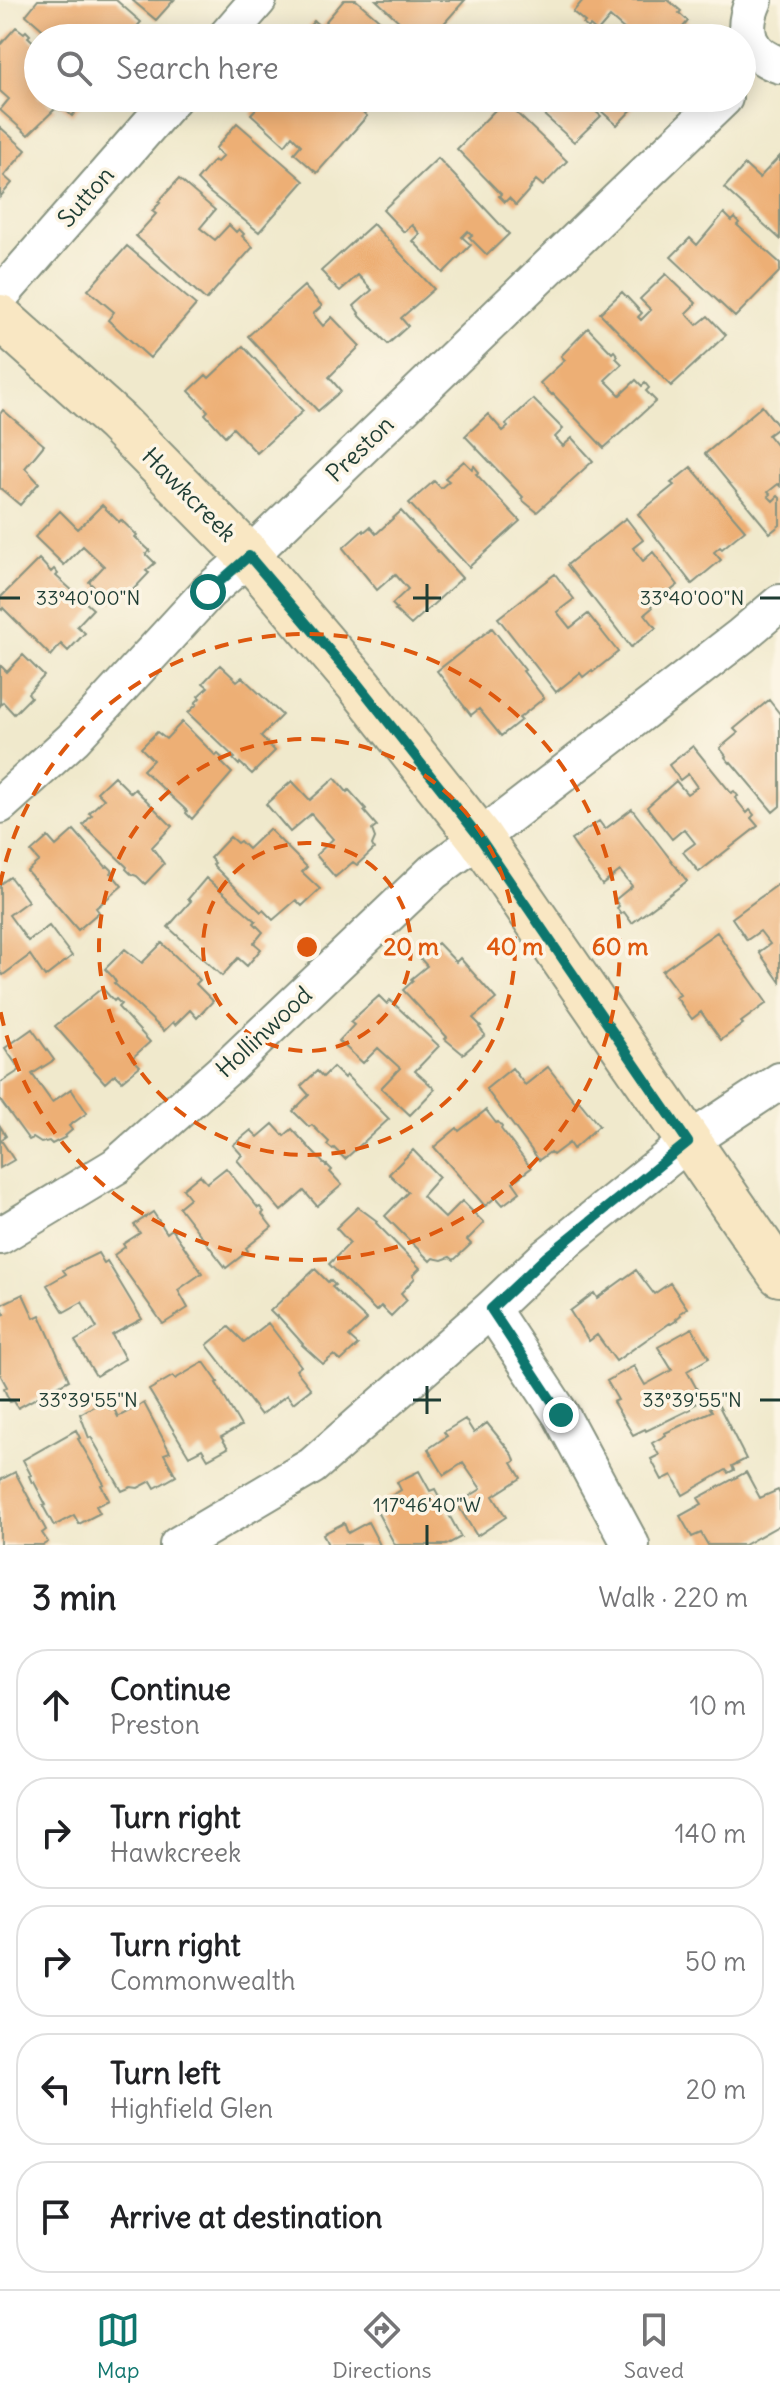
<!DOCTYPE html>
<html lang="en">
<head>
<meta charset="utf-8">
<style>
	:root { --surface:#fff; --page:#f6f6f6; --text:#202124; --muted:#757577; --line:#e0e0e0; --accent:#0f766e }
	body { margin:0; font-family:Delius,sans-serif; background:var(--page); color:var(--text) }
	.stop { position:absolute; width:24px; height:24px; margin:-18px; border:6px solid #0f766e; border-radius:50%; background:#fff }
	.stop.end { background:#0f766e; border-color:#fff; box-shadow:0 2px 8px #0008 }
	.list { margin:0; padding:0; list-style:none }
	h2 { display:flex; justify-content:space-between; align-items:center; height:104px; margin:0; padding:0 32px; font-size:34px }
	h2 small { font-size:26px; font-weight:400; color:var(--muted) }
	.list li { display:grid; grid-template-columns:52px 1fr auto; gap:24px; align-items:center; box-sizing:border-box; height:112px; margin:0 16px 16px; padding:0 16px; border:2px solid var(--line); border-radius:32px }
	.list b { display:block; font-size:30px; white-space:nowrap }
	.list p { margin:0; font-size:26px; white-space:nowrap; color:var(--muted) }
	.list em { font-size:26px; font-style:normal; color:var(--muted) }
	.icon { flex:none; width:44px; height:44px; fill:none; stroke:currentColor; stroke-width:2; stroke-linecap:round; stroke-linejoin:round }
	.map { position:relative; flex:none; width:780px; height:1545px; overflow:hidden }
	.search { position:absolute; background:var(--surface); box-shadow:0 4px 20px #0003; left:24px; right:24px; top:24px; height:88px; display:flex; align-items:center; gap:20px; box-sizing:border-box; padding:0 28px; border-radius:44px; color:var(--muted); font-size:30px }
	.sheet { height:744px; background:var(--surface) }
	nav { display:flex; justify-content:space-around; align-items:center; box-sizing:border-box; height:112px; border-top:2px solid var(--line); background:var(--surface); font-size:22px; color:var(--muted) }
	nav a { display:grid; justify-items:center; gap:4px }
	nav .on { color:var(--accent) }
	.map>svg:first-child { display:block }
</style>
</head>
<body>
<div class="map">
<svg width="780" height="1545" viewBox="0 0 780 1545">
	<rect width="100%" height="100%" fill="#fcf5e5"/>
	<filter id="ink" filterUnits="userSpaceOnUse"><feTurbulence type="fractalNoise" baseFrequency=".0125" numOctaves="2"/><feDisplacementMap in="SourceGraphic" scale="16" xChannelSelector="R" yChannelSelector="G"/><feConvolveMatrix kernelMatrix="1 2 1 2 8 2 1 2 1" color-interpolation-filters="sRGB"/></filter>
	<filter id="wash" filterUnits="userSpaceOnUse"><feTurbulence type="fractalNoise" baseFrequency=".006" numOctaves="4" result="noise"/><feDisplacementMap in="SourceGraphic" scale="32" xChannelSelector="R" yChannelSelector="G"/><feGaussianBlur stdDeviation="1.8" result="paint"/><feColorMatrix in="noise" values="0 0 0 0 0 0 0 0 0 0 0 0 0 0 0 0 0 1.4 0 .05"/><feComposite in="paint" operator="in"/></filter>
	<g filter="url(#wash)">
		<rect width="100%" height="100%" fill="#f0e9cc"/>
		<g id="blocks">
			<path fill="#edaf75" d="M38,0H116L141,22L127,38H47L49,35L26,15Z
				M132,0H174L156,20Z
				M344,0H356L400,38H299L314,21L321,27Z
				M376,0H465L431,38H417Z
				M583,0H668L681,11L679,13L688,21L674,38H618L625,30L610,17L597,32L590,26L588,28L583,24L585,22L573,12Z
				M16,27L24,33L26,31L30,35L28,37L38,46V98H42L55,109L28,135L0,110L9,99L0,91V45Z
				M58,98H87L72,116L56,101Z
				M269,98H347L367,116L317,173L294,153L301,145L292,136L285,145L251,114L263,101L265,103Z
				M545,98H634L639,102L617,125L599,109L604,104L598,98L590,107L601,116L574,142L545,116L554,106Z
				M504,101L567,161L543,186L536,180L530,187L531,188L516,205L509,198L505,202L499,196L501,194L457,149Z
				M237,123L304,181L259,232L209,192L197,180L214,160L217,162L223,156L215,149Z
				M0,127L26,150L4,176L12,183L0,197Z
				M780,156V239L724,188L745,165L759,178Z
				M438,158L509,234L487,255L469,237L472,235L468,231L462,237L471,245L443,273L413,241L420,234L412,225L404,232L383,210Z
				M179,179L215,210L200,228L215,240L229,225L236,232L239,229L244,234L242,236L253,247L206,300L136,236L156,214L152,211L160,203L158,202Z
				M724,213L732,221L735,218L739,223L737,225L780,263V271L735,317L671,257L690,238L697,245Z
				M373,224L434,289L401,318L408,326L388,344L358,314L359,313L354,306L372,290L358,275L340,291L329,281L330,280L321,271Z
				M127,246L196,305L150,358L108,320L114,312L88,290Z
				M666,274L696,303L686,313L697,325L708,316L726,335L671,386L600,313L622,292L642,313L638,317L641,320L651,310L640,299Z
				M304,286L322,306L313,314L323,326L332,317L360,346L329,377L341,391L318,411L248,336Z
				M588,328L612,353L614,351L618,356L616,358L622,364L605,380L620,395L636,380L642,386L645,383L649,388L646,391L656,401L604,448L553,394L552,395L540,383L565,360L561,356Z
				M243,346L303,411L257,453L233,428L225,436L205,414L208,411L189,391L206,375L209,378Z
				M533,399L563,429L555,437L563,446L572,438L593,461L537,512L521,499L523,497L465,436L488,414L503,431L508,427L506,424Z
				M762,406L779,427L768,435L780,450V486L778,484L768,492L770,494L768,496L773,501L778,496L780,498V525L770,533L705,454Z
				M3,410L44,445L25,468L39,483L20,505L0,488V414Z
				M464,461L472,469L474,466L479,472L476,474L520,521L469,567L409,503L434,481L441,488L449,481L445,478Z
				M691,467L745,530L722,549L720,547L714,552L721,560L692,584L638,514L674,485L671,483Z
				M102,505L119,522L121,520L137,535L135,537L150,551L146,554L155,563L146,571L149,573L130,593L127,589L112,604L89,582L104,566L83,546L64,565L35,537L60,511L78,529Z
				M401,511L462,578L411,625L395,610L397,609L392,604L408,589L395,574L377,590L343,548L363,530L364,532L370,527L376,534Z
				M626,518L643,540L633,548L643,561L653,552L678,585L651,606L652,608L645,614L656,628L631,647L567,565Z
				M39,559L51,572L54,569L58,574L56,576L93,609L77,626L85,633L68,651L61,644L51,656L3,608L2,610L0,608V598Z
				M555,574L574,599L557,612L570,628L588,614L618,652L593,672L592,670L583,677L580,673L556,692L498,618Z
				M492,628L525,670L523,671L544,698L519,718L521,720L501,736L479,709L471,715L437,671Z
				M23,655L44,676L28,693L31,697L14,714L3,702L0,706V665L7,672Z
				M220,665L237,681L242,677L282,715L261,736L275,751L252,774L240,763L239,765L233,759L235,758L188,713L197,704L195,703L200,698L198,696L208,687L203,683Z
				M769,700L780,714V806L773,812L731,762L730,763L725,757L726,756L720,748L738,733L734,729Z
				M182,722L216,756L218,754L223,759L221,762L232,773L192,819L186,813L187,811L143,770L153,760L141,748L157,732L166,739Z
				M693,746L731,793L734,791L738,796L735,798L747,813L750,810L754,815L751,818L758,826L699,872L683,852L695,843L684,829L672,839L647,807L676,781L687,794L697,787L688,774L680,780L669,765Z
				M114,776L131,793L135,789L172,826L152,847L164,864L145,884L137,876L131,874L126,869L127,867L83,825L92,815L89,813L104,799L97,792Z
				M335,778L347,792L349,790L366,809L364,811L377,826L372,830L375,838L372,845L374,849L357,865L353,862L335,877L316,855L333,839L311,814L290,832L266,804L292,781L310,800Z
				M632,809L687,881L632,923L624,912L621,914L617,908L619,906L615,900L632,886L620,871L602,885L571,840L599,821L605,829Z
				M269,829L307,867L302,872L320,889L302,906L296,900L273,920L263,910L261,912L225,877L213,865L215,863L210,858L230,837L237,843L240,841L248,849Z
				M74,830L106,867L108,866L113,871L111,873L122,886L96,908L99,912L78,930L27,871L39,861L31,852L48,837L56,846Z
				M10,877L28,901L9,915L28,941L49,926L72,956L45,977L30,955L3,975L0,971V884Z
				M206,878L256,921L254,923L263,932L254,943L261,949L247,966L238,958L222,976L168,927L191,901L188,899Z
				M780,883V982L759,952L770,944L760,931L747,940L732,918Z
				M717,932L767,1003L741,1022L743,1024L721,1040L701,1012L692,1019L676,997L680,995L662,971Z
				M162,943L200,980L196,984L213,1001L197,1018L190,1010L175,1025L173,1022L164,1031L114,983L116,982L113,977L105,969L125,949L142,963Z
				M438,943L456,962L460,958L496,999L473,1018L481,1026L479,1027L485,1035L463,1054L445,1039L447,1037L403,990L413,981L411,979L427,966L420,958Z
				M102,988L114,1001L116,999L121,1004L118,1007L150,1042L132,1058L140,1066L122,1081L115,1074L105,1083L55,1026Z
				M379,996L387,1004L390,1000L439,1046L415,1071L435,1089L410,1115L381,1088L400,1068L378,1048L363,1063L339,1041L354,1025L350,1022Z
				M32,1029L54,1060L32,1074L52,1102L71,1089L87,1113L69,1126L72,1130L65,1136L66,1137L52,1144L49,1141L41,1143L33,1138L29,1140L0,1100V1083L20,1070L5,1048Z
				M333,1067L344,1078L346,1075L389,1119L345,1159L334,1148L332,1149L327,1145L329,1142L312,1125L309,1127L293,1111L309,1095L301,1086L317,1071L323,1077Z
				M548,1067L576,1103L579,1101L599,1126L573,1149L569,1143L553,1155L550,1152L539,1160L486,1089L512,1068L525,1085Z
				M486,1110L496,1123L498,1122L502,1127L501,1129L531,1168L513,1182L520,1192L503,1205L496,1197L485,1206L434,1147L457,1128L459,1131Z
				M273,1124L284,1136L292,1129L326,1166L327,1165L332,1170L330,1172L342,1185L317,1206L304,1191L281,1211L237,1160L242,1155L233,1145L251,1130L258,1137Z
				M0,1126L6,1136L1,1140L14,1160L0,1168Z
				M413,1150L439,1177L422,1196L445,1218L462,1201L484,1223L467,1240L471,1244L454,1260L450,1257L442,1260L433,1258L430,1261L385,1216L408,1192L389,1174Z
				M226,1168L258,1208L260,1207L264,1212L262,1214L272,1227L246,1248L248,1251L226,1268L179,1207L190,1198L183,1189L200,1175L207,1183Z
				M358,1207L377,1221L376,1223L420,1268L413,1275L415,1278L401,1293L407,1300L391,1316L381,1306L376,1311L329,1264L350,1243L336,1228Z
				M153,1212L167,1233L172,1229L202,1273L178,1290L188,1308L163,1324L114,1255L125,1247L123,1244L140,1233L134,1225Z
				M98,1253L104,1263L107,1261L142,1319L112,1335L125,1359L96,1376L75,1341L97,1328L82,1302L64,1312L47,1285L66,1274L63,1270Z
				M315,1269L328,1282L330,1280L335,1285L332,1287L367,1320L349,1337L358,1345L341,1361L334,1355L323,1364L302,1345L303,1344L278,1316L277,1318L270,1311Z
				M636,1270L654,1294L670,1283L687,1308L680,1313L681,1315L676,1319L677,1320L671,1324L670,1323L616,1361L597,1335L589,1341L570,1311L594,1293L597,1298Z
				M23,1294L34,1318L40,1315L69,1380L18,1408L14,1401L10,1402L4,1389L7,1387L0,1374V1316L5,1314L0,1305Z
				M268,1323L301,1366L296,1370L311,1389L293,1403L287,1395L261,1415L207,1345L229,1327L244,1342Z
				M692,1328L709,1358L687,1371L703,1400L690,1407L691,1409L646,1431L645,1429L633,1435L613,1402L618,1400L607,1381L634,1366L645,1385L672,1370L658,1347Z
				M204,1362L218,1382L216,1383L241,1426L221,1437L228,1448L208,1459L202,1449L189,1456L149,1390L173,1376L175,1379Z
				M105,1400L110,1409L113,1407L118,1417L144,1403L170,1452L164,1454L176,1476L155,1488L151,1481L138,1488L131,1487L122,1491L91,1437L89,1438L80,1414Z
				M718,1404L746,1459L732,1466L734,1470L728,1473L726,1470L683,1495L672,1475L662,1480L651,1459L659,1455L652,1443L666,1435L665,1433L712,1411L710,1408Z
				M465,1419L474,1433L487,1423L513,1455L515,1461L512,1463L521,1478L493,1496L506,1517L477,1536L457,1504L481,1489L463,1463L444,1475L428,1449L447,1436L444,1432Z
				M76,1430L80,1438L78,1439L104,1484L101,1485L109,1500L96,1506L100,1513L79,1524L74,1515L54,1526L43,1506L46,1505L34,1482L32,1483L29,1476L31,1475L23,1460Z
				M419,1471L430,1491L435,1489L461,1537L446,1545H395L374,1506L401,1490L397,1482Z
				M15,1472L46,1530L42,1533L48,1542L43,1545H0V1480Z
				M746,1472L760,1498L778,1490L780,1494V1525L744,1545H708L701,1533L692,1537L680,1516L702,1504L698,1498Z
				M368,1522L380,1545H328L323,1534L344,1523L348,1533Z"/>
		</g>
	</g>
	<g filter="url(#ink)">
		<use href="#blocks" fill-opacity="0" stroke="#889380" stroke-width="2"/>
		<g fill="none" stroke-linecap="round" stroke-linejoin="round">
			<defs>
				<path id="street" d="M754,0C740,31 747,54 780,65
					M225,38L258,0
					M0,296L173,98
					M0,805L73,739L208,592L249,556L724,98
					M0,1236L116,1166L230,1065L433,872L480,838L741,636L780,603
					M491,1309L561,1415L631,1545
					M178,1545L312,1466L491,1309L546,1257L688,1142L780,1081"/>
				<path id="secondary" d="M0,317L117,422L249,556L358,684L480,838L780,1274"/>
			</defs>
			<use href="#street" stroke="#889380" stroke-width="40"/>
			<use href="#secondary" stroke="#889380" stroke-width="48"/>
			<use href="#street" stroke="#fff" stroke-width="36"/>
			<use href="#secondary" stroke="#f9e7c3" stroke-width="44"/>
		</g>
	</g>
	<g fill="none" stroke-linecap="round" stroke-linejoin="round" filter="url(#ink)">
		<path stroke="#0f766e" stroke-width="10" d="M208,592L249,556L358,684L480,838L688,1142L546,1257L491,1309L561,1415"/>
	</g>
	<path fill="none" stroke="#1f3d34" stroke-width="3" d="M427,584V612M0,598H20M413,598H441M760,598H780M427,1386V1414M0,1400H20M413,1400H441M760,1400H780M427,1525V1545"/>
	<g fill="none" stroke="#de580e" stroke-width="4" stroke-dasharray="14 10">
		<circle cx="307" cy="947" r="104"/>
		<circle cx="307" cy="947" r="208"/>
		<path d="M0 885A313 313 0 1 1 0 1009"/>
	</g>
	<g text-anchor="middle" stroke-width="7" stroke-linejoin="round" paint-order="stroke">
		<g font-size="24" fill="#1f3d34" stroke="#fcf5e5">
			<text transform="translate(86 197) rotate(-49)" y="8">Sutton</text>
			<text transform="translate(360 449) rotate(-44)" y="8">Preston</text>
			<text transform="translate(189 495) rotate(45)" y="8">Hawkcreek</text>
			<text transform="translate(264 1032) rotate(-43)" y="8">Hollinwood</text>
		</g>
	</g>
	<g font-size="20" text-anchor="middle" fill="#1f3d34" stroke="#fcf5e5" stroke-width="7" stroke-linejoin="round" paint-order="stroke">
		<text x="88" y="605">33°40'00"N</text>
		<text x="692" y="605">33°40'00"N</text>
		<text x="88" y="1407">33°39'55"N</text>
		<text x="692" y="1407">33°39'55"N</text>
		<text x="427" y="1512">117°46'40"W</text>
	</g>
	<circle cx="307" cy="947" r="12" fill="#de580e" stroke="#fcf5e5" stroke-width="4"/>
	<g font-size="24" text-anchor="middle" font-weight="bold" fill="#de580e" stroke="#fcf5e5" stroke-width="7" stroke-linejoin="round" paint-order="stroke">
		<text x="411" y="955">20 m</text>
		<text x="515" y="955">40 m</text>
		<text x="620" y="955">60 m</text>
	</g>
</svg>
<div class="stop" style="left:208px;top:592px"></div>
<div class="stop end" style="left:561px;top:1415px"></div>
<div class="search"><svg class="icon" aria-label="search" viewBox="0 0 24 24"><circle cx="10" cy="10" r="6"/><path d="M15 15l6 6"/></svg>Search here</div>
</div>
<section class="sheet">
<h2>3 min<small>Walk · 220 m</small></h2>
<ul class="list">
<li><svg class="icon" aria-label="ahead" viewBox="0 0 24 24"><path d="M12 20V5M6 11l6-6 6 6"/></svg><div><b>Continue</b><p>Preston</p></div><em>10 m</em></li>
<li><svg class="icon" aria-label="right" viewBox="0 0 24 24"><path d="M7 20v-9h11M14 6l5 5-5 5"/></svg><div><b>Turn right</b><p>Hawkcreek</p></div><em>140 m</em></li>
<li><svg class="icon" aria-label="right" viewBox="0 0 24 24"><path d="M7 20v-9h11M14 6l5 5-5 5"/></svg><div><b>Turn right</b><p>Commonwealth</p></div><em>50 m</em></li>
<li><svg class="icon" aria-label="left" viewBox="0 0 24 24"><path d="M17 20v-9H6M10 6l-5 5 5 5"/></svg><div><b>Turn left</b><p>Highfield Glen</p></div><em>20 m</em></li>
<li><svg class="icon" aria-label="arrive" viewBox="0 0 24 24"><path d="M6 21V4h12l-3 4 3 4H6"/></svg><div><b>Arrive at destination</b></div></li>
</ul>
</section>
<nav>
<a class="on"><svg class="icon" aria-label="map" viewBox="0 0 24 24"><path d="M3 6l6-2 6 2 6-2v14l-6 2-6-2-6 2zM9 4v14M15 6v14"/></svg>Map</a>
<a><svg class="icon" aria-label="directions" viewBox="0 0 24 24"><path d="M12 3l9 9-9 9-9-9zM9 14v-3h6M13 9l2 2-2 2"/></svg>Directions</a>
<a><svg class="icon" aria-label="saved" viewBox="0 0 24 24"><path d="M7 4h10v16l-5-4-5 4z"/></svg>Saved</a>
</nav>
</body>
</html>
